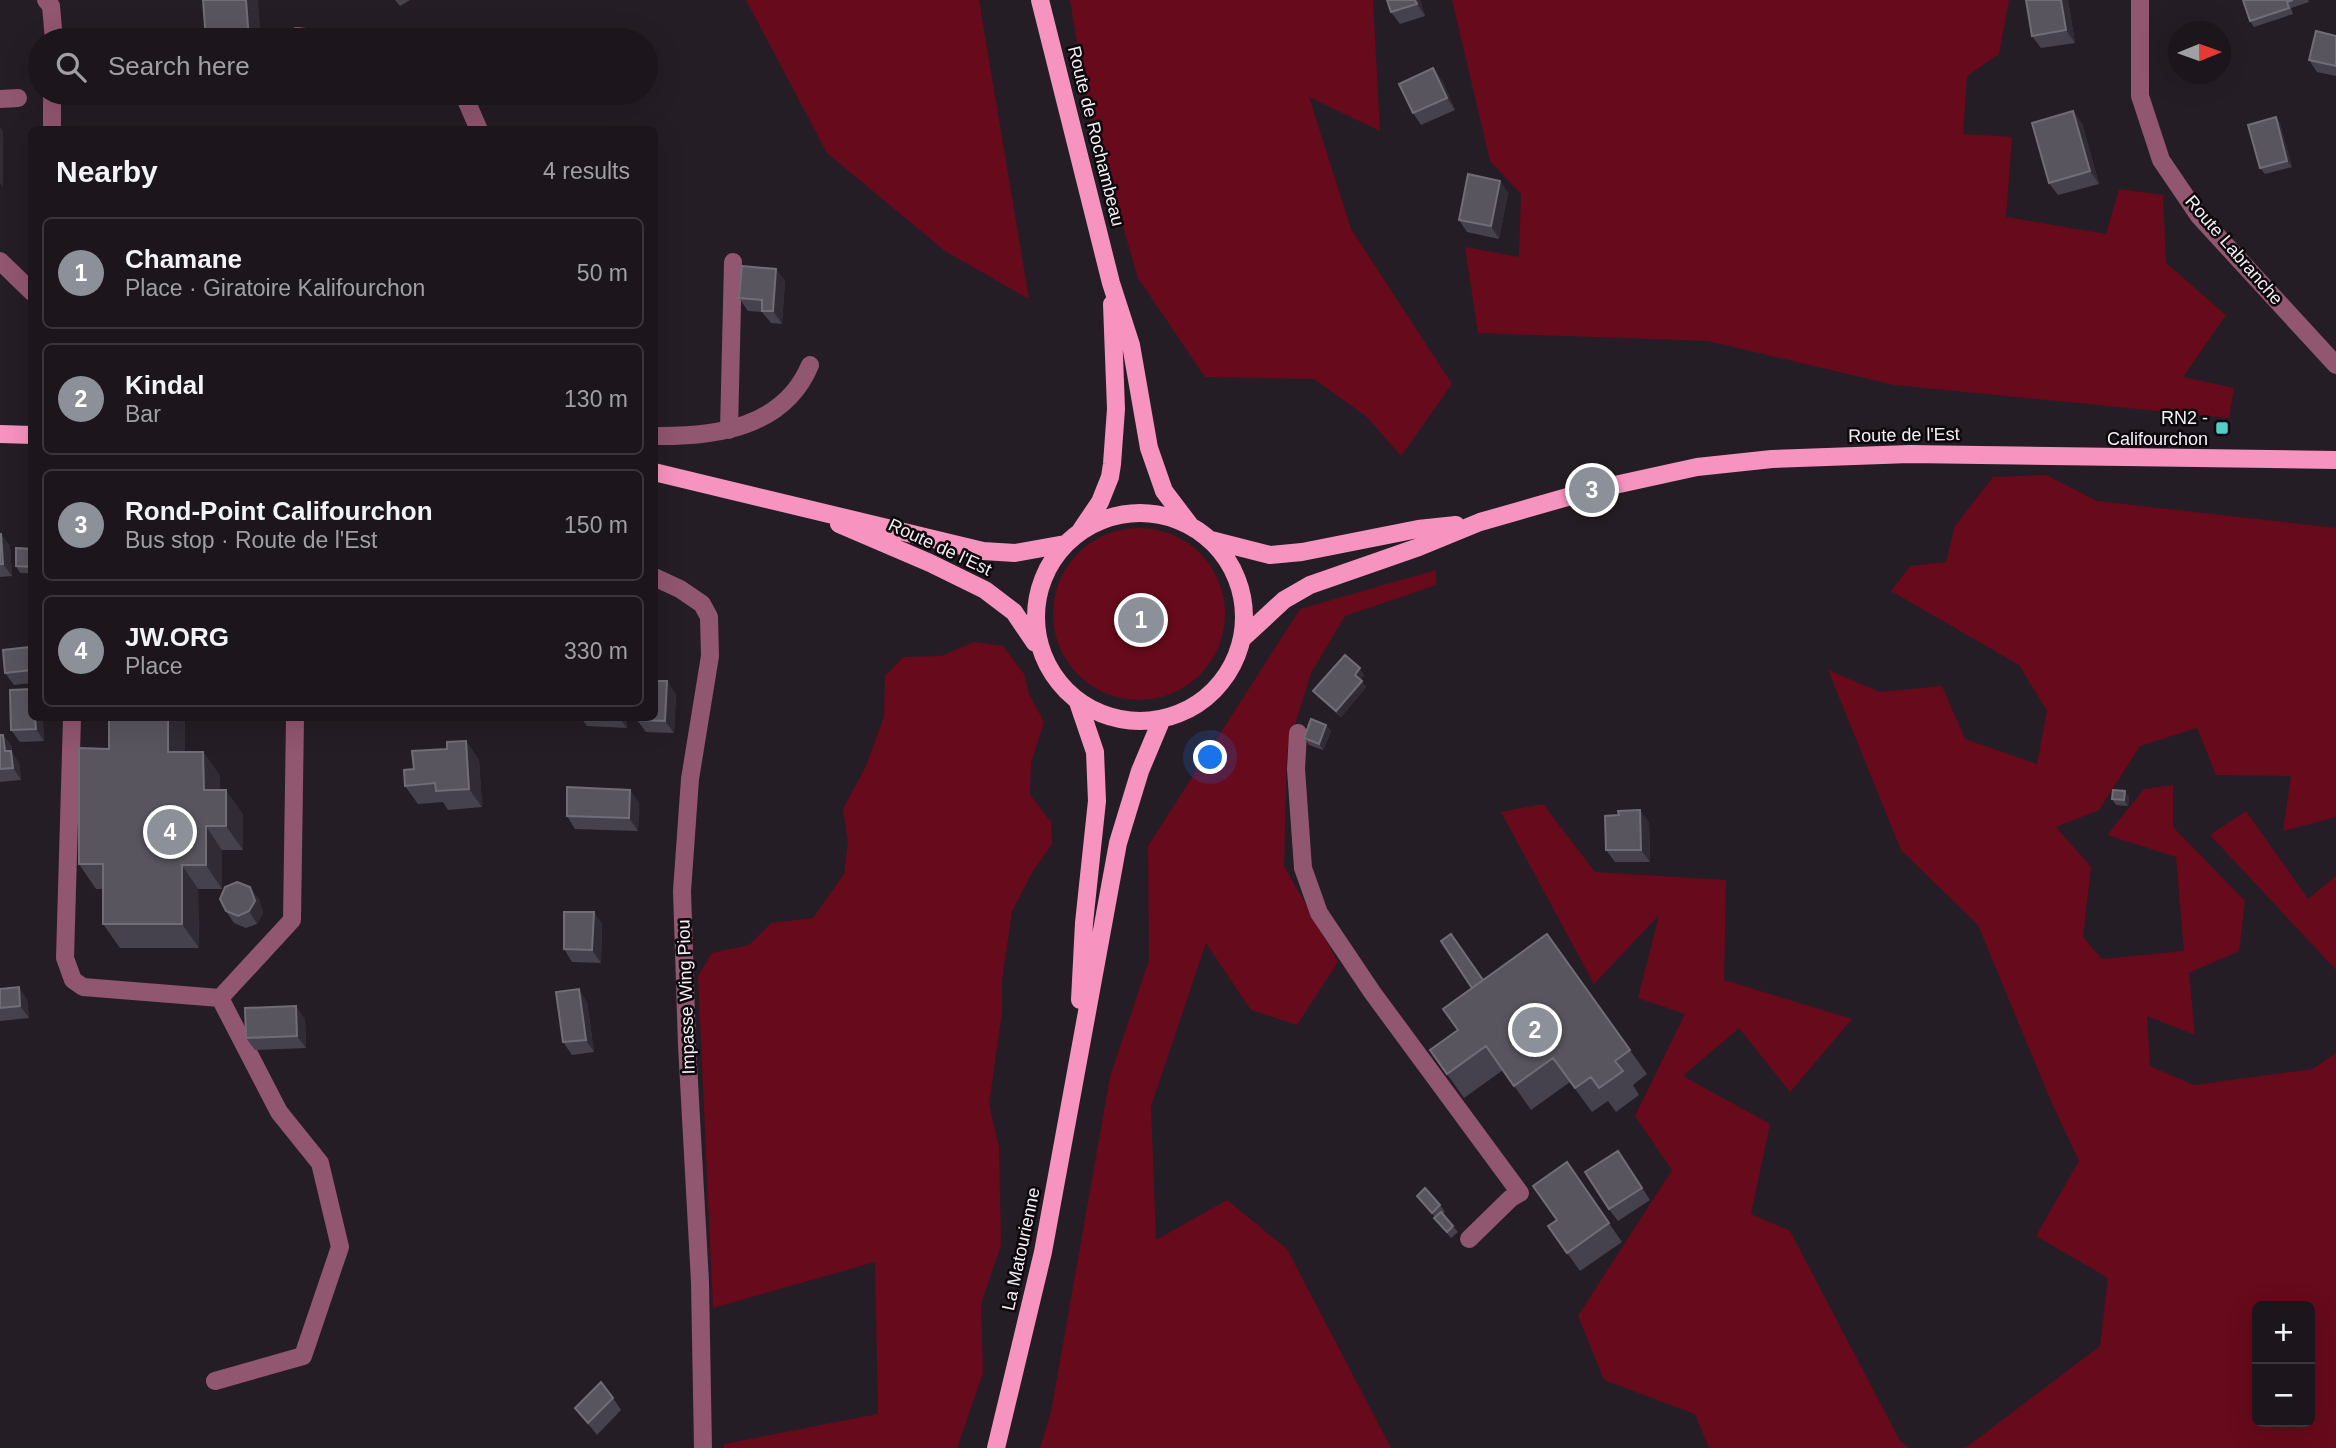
<!DOCTYPE html>
<html lang="en">
<head>
<meta charset="utf-8">
<style>
	:root { --surface:#1c161c; --page:#292329; --text:#f1f3f6; --muted:#a09fa3; --line:#3a353b; --accent:#8c9099 }
	body { margin:0; font-family:Helvetica,sans-serif; background:var(--page); color:var(--text) }
	.controls { position:absolute; right:21px; bottom:21px; display:grid; overflow:hidden; border-radius:10px; box-shadow:0 7px 28px #0002 }
	.controls button { width:63px; height:63px; display:grid; place-items:center; padding:0; border:0; border-bottom:2px solid var(--line); background:var(--surface); color:var(--text); font:35px sans-serif }
	.compass { position:absolute; left:2168px; top:21px; width:63px; height:63px; border-radius:50%; background:var(--surface); box-shadow:0 7px 28px #0002; rotate:89deg }
	.you { position:absolute; left:1211px; top:758px; width:24px; height:24px; margin:-18px; border:5px solid #fff; border-radius:50%; background:#1a73e8; box-shadow:0 0 0 10px #1a73e833 }
	.badge { display:grid; place-items:center; width:46px; height:46px; border-radius:50%; background:var(--accent); color:#fff; font-size:23px; font-weight:700 }
	.pin { position:absolute; translate:-50% -50%; border:4px solid #fff; box-shadow:0 2px 7px #0006 }
	.list { margin:0; padding:0; list-style:none }
	h2 { display:flex; justify-content:space-between; align-items:center; height:91px; margin:0; padding:0 28px; font-size:30px }
	h2 small { font-size:23px; font-weight:400; color:var(--muted) }
	.list li { display:grid; grid-template-columns:46px 1fr auto; gap:21px; align-items:center; box-sizing:border-box; height:112px; margin:0 14px 14px; padding:0 14px; border:2px solid var(--line); border-radius:10px }
	.list b { display:block; font-size:26px; white-space:nowrap }
	.list p { margin:0; font-size:23px; white-space:nowrap; color:var(--muted) }
	.list em { font-size:23px; font-style:normal; color:var(--muted) }
	.icon { flex:none; width:38px; height:38px; fill:none; stroke:currentColor; stroke-width:2; stroke-linecap:round; stroke-linejoin:round }
	.map { position:relative; flex:none; width:2336px; height:1448px; overflow:hidden }
	.search { position:absolute; background:var(--surface); box-shadow:0 7px 28px #0002; left:28px; top:28px; width:630px; height:77px; display:flex; align-items:center; gap:18px; box-sizing:border-box; padding:0 24px; border-radius:38px; color:var(--muted); font-size:26px }
	.panel { position:absolute; background:var(--surface); box-shadow:0 7px 28px #0002; left:28px; top:126px; width:630px; height:595px; border-radius:10px }
	.map>svg:first-child { display:block }
</style>
</head>
<body>
<div class="map">
<svg width="2336" height="1448" viewBox="0 0 2336 1448">
	<rect width="100%" height="100%" fill="#251d25"/>
	<path fill="#670a1b" fill-rule="evenodd" d="M746,0H979L1029,299L945,251L827,153Z
		M1070,0H1373L1380,131L1309,97L1351,229L1452,384L1401,456L1367,417L1314,379L1205,377L1138,278L1088,108Z
		M1452,0H2009L1999,54L1967,76L1963,134L2012,137L2006,217L2106,234L2119,189L2163,195L2166,263L2226,315L2183,377L2234,388L2229,418L1894,385L1708,341L1478,333L1465,247L1519,257L1521,194L1490,161Z
		M2046,475L2097,501L2336,528V817L2283,831L2291,776L2216,775L2197,728L2140,746L2099,810L2056,827L2091,867L2083,937L2102,959L2184,951L2176,857L2107,835L2144,789L2173,785V827L2245,901L2239,951L2189,973L2195,1035L2147,1016L2150,1066L2194,1085L2313,1069L2336,1053V1448H1961L1968,1446L2100,1346L2108,1278L2036,1236L2079,1161L2050,1099L1978,925L1901,850L1828,670L1880,692L1942,686L1965,739L2037,764L2047,711L2019,665L1891,591L1910,566L1946,562L1955,526L1993,477ZM2310,1306V1422H2257V1306Z
		M1053 614a86 86 0 1 1 172 0a86 86 0 1 1-172 0Z
		M1436,570V585L1345,616L1311,673L1287,750L1284,866L1338,962L1297,1025L1251,1010L1206,943L1151,1106L1156,1240L1227,1200L1287,1249L1391,1448H1040L1051,1412L1110,1077L1149,960L1148,846L1300,609Z
		M974,642L1003,646L1024,674L1029,694L1044,722L1031,763L1030,795L1051,822L1052,844L1033,871L1012,911L1002,980V1012L989,1104L999,1148L1001,1245L981,1304L983,1373L957,1448H724V1444L878,1414L875,1262L713,1308L698,976L712,953L749,945L771,923L813,918L844,874L848,842L843,809L865,768L884,717L885,676L903,657L941,656Z
		M1543,804L1595,872L1726,880L1724,980L1852,1019L1790,1092L1739,1028L1683,1076L1770,1124L1751,1214L1790,1231L1900,1441L1909,1448H1709L1695,1414L1604,1380L1578,1316L1672,1170L1635,1116L1685,1014L1638,998L1659,915L1594,984L1501,812Z
		M2246,811L2308,899L2336,876V970L2210,835Z"/>
	<g fill="none" stroke-linecap="round" stroke-linejoin="round">
		<path stroke="#915670" stroke-width="18" d="M46,0L51,6L54,40
			M2140,0V96L2161,160L2199,216L2336,365
			M297,36L330,40
			M52,93V130
			M463,93L479,130
			M0,99L18,98
			M0,261L32,292
			M729,430L733,262
			M654,436C715,437 784,428 810,365
			M654,577L680,589L702,604L709,617L710,656L690,779L682,891L687,1045L700,1282L703,1448
			M72,718L65,958L73,980L83,987L220,998
			M1298,733L1296,769L1303,868L1319,913L1372,992L1520,1193L1511,1198L1469,1239
			M215,1381L303,1356L340,1247L320,1163L279,1112L220,998L292,920L295,718"/>
		<path stroke="#f694bf" stroke-width="18" d="M1040,0L1111,283L1131,345L1149,448L1164,491L1189,524
			M0,434L32,435
			M654,472L983,551L1015,553L1065,544
			M1036 617a104 104 0 1 1 208 0a104 104 0 1 1-208 0Z
			M839,524L930,563L985,590L1014,612L1035,643
			M1081,530L1100,502L1110,477L1112,464L1116,409L1112,304
			M1211,540L1270,555L1302,552L1418,529L1456,525
			M1243,638L1284,600L1310,585L1419,547L1480,522L1592,490L1697,467L1772,459L1910,454L2336,460
			M1078,702L1095,752L1097,801L1084,923L1080,1000
			M996,1448L1043,1252L1118,843L1140,771L1161,721"/>
	</g>
	<path fill="#46424d" d="M395,0H410L400,6Z
		M1387,0H1420L1425,16L1400,24L1391,12Z
		M2068,0L2075,43L2041,48L2032,36Z
		M2243,0H2308L2309,2L2291,8L2293,14L2254,27L2250,21Z
		M2336,36V76L2317,72L2309,60Z
		M1442,80L1455,110L1421,125L1413,113Z
		M2276,117L2280,124L2292,167L2265,174L2260,168Z
		M2082,123L2099,184L2058,195L2049,183Z
		M1500,181L1508,193L1499,239L1467,232L1459,220Z
		M776,269L785,281L782,324L771,323L762,312L748,311L739,298Z
		M0,534H1L10,546L12,576L0,577Z
		M32,549V573H20L16,566Z
		M32,651V683L14,685L5,673Z
		M1364,675L1360,680L1366,687L1341,717L1318,697L1313,691Z
		M676,694L674,733L646,732L637,720Z
		M32,718H49V721H43L44,741L20,742L11,730Z
		M109,718H185V752H203L220,776V790L243,814V850H222V889H198L199,948H120L103,924V889H96L79,864L109,749Z
		M581,718H627V728L587,726Z
		M1326,725L1331,731L1323,750L1309,745L1304,738Z
		M0,735H3L12,747V753L19,763L21,780L0,782Z
		M466,741L479,760L482,807L448,810L443,802L418,804L405,786L414,769L447,749Z
		M2129,797L2128,806L2116,805L2112,799Z
		M639,802L638,831L575,829L567,816Z
		M1649,822L1650,862H1615L1606,850Z
		M259,899L263,913L257,924L246,928L234,923L226,911Z
		M594,912L602,924L601,963L572,962L564,949Z
		M1547,934L1647,1074L1633,1085L1639,1095L1616,1112L1608,1101L1592,1112L1570,1082L1531,1110L1503,1070L1464,1098L1430,1050L1457,1030L1472,988Z
		M0,989L27,999L29,1018L0,1021Z
		M587,1002L594,1052L572,1055L563,1042Z
		M305,1019L306,1048L255,1050L246,1038Z
		M1618,1151L1650,1200L1618,1221L1609,1209Z
		M1567,1162L1622,1242L1580,1271L1548,1226L1557,1220Z
		M1417,1196L1440,1205L1445,1212L1442,1214L1458,1232L1451,1238L1439,1224L1435,1217Z
		M613,1398L621,1410L597,1435L575,1408Z"/>
	<path fill="#312b35" d="M246,0H258L261,40H249Z
		M1415,0H1420L1425,16L1417,4Z
		M2061,0H2068L2075,43L2066,30Z
		M1433,68L1442,80L1455,110L1447,98Z
		M2073,111L2082,123L2099,184L2090,171Z
		M2276,117L2280,124L2292,167L2287,161Z
		M0,127L3,131V187L0,183Z
		M1500,181L1508,193L1499,239L1491,226Z
		M776,269L785,281L782,324L773,311Z
		M1,534L10,546L12,576L3,564Z
		M29,647L32,651V670H31Z
		M1360,668L1364,675L1359,681L1355,675Z
		M667,681L676,694L674,733L665,721Z
		M1362,681L1366,687L1341,717L1336,711Z
		M35,718H41L43,721L44,741L36,729Z
		M168,718H185V776L168,752Z
		M619,718H627V728Z
		M1326,725L1331,731L1323,750L1319,744Z
		M3,735L12,747V753L19,763L21,780L13,768L5,751Z
		M466,741L479,760L482,807L469,789Z
		M203,752L220,776V814L204,790Z
		M226,790L243,814V850L226,826Z
		M630,790L639,802L638,831L629,818Z
		M2125,791L2129,797L2128,806L2124,800Z
		M1640,810L1649,822L1650,862L1641,850Z
		M206,826L222,850V889L206,865Z
		M182,865L198,889L199,948L182,924Z
		M250,887L259,899L263,913L257,924L249,911Z
		M594,912L602,924L601,963L592,950Z
		M19,987L27,999L29,1018L20,1006Z
		M579,989L587,1002L594,1052L586,1040Z
		M296,1006L305,1019L306,1048L297,1036Z"/>
	<path fill="#59555f" stroke="#716d76" stroke-width="2" d="M203,0H246L249,40H206Z
		M1387,0H1415L1417,4L1391,12Z
		M2026,0H2061L2066,30L2032,36Z
		M2243,0H2293L2287,2L2289,8L2250,21Z
		M2316,31L2336,36V66L2309,60Z
		M1433,68L1447,98L1413,113L1399,84Z
		M2073,111L2090,171L2049,183L2032,123Z
		M2276,117L2287,161L2260,168L2248,125Z
		M1468,174L1500,181L1491,226L1459,220Z
		M742,266L776,269L773,311H762V300L739,298Z
		M0,534H1L3,564H0Z
		M16,548L32,549V567L16,566Z
		M29,647L31,670L5,673L3,650Z
		M1345,655L1360,668L1355,675L1362,681L1336,711L1313,691Z
		M654,681H667L665,721L637,720L638,718H654Z
		M32,689V718H35L36,729L11,730L10,690Z
		M109,718H168V752H203L204,790H226V826H206V865H182V924H103V864H79V748L109,749Z
		M1311,719L1326,725L1319,744L1304,738Z
		M0,735H3L5,751H11L13,768L0,769Z
		M466,741L469,789L436,791L435,783L405,786L404,770L414,769L412,751L447,749V742Z
		M567,787L630,790L629,818L567,816Z
		M2113,790L2125,791L2124,800L2112,799Z
		M1640,810L1641,850H1606L1605,816L1619,815L1618,811Z
		M237,882L250,887L255,901L249,911L238,916L226,911L220,899L225,887Z
		M564,912H594L592,950L564,949Z
		M1451,934L1483,980L1472,988L1441,941Z
		M1547,934L1630,1050L1615,1061L1623,1071L1599,1088L1591,1077L1575,1088L1553,1058L1514,1086L1486,1046L1447,1074L1430,1050L1458,1030L1443,1009Z
		M19,987L20,1006L0,1008V989Z
		M579,989L586,1040L563,1042L556,992Z
		M296,1006L297,1036L246,1038L245,1008Z
		M1618,1151L1642,1188L1609,1209L1585,1172Z
		M1567,1162L1609,1223L1567,1253L1548,1226L1557,1220L1533,1186Z
		M1425,1188L1440,1205L1432,1213L1417,1196Z
		M1441,1212L1453,1226L1447,1232L1434,1218Z
		M601,1382L613,1398L588,1423L575,1408Z"/>
	<rect fill="#53cdca" stroke="#0c080c" stroke-width="2.5" x="2215" y="421" width="14" height="14" rx="3.5"/>
	<g text-anchor="middle" stroke-width="5" stroke-linejoin="round" paint-order="stroke">
		<g font-size="18" fill="#f5eff5" stroke="#0c080c">
			<text transform="translate(1096 136) rotate(76)" y="6">Route de Rochambeau</text>
			<text transform="translate(2234 250) rotate(49)" y="6">Route Labranche</text>
			<text transform="translate(1904 435) rotate(-1)" y="6">Route de l'Est</text>
			<text transform="translate(940 547) rotate(25)" y="6">Route de l'Est</text>
			<text transform="translate(686 997) rotate(-92)" y="6">Impasse Wing Piou</text>
			<text transform="translate(1021 1249) rotate(-78)" y="6">La Matourienne</text>
		</g>
		<g font-size="18" fill="#f5eff5" stroke="#0c080c" text-anchor="end">
			<text x="2208" y="424">RN2 -<tspan x="2208" dy="21">Califourchon</tspan></text>
		</g>
	</g>
</svg>
<div class="controls">
<button>+</button>
<button>−</button>
</div>
<svg class="compass" viewBox="-18 -18 36 36"><path d="M0-13l5 13h-10z" fill="#e53935"/><path d="M0 13l5-13h-10z" fill="#a09fa3"/></svg>
<div class="you"></div>
<div class="pin badge" style="left:1141px;top:620px">1</div>
<div class="pin badge" style="left:1535px;top:1030px">2</div>
<div class="pin badge" style="left:1592px;top:490px">3</div>
<div class="pin badge" style="left:170px;top:832px">4</div>
<div class="search"><svg class="icon" aria-label="search" viewBox="0 0 24 24"><circle cx="10" cy="10" r="6"/><path d="M15 15l6 6"/></svg>Search here</div>
<section class="panel">
<h2>Nearby<small>4 results</small></h2>
<ul class="list">
<li><span class="badge">1</span><div><b>Chamane</b><p>Place · Giratoire Kalifourchon</p></div><em>50 m</em></li>
<li><span class="badge">2</span><div><b>Kindal</b><p>Bar</p></div><em>130 m</em></li>
<li><span class="badge">3</span><div><b>Rond-Point Califourchon</b><p>Bus stop · Route de l'Est</p></div><em>150 m</em></li>
<li><span class="badge">4</span><div><b>JW.ORG</b><p>Place</p></div><em>330 m</em></li>
</ul>
</section>
</div>
</body>
</html>
